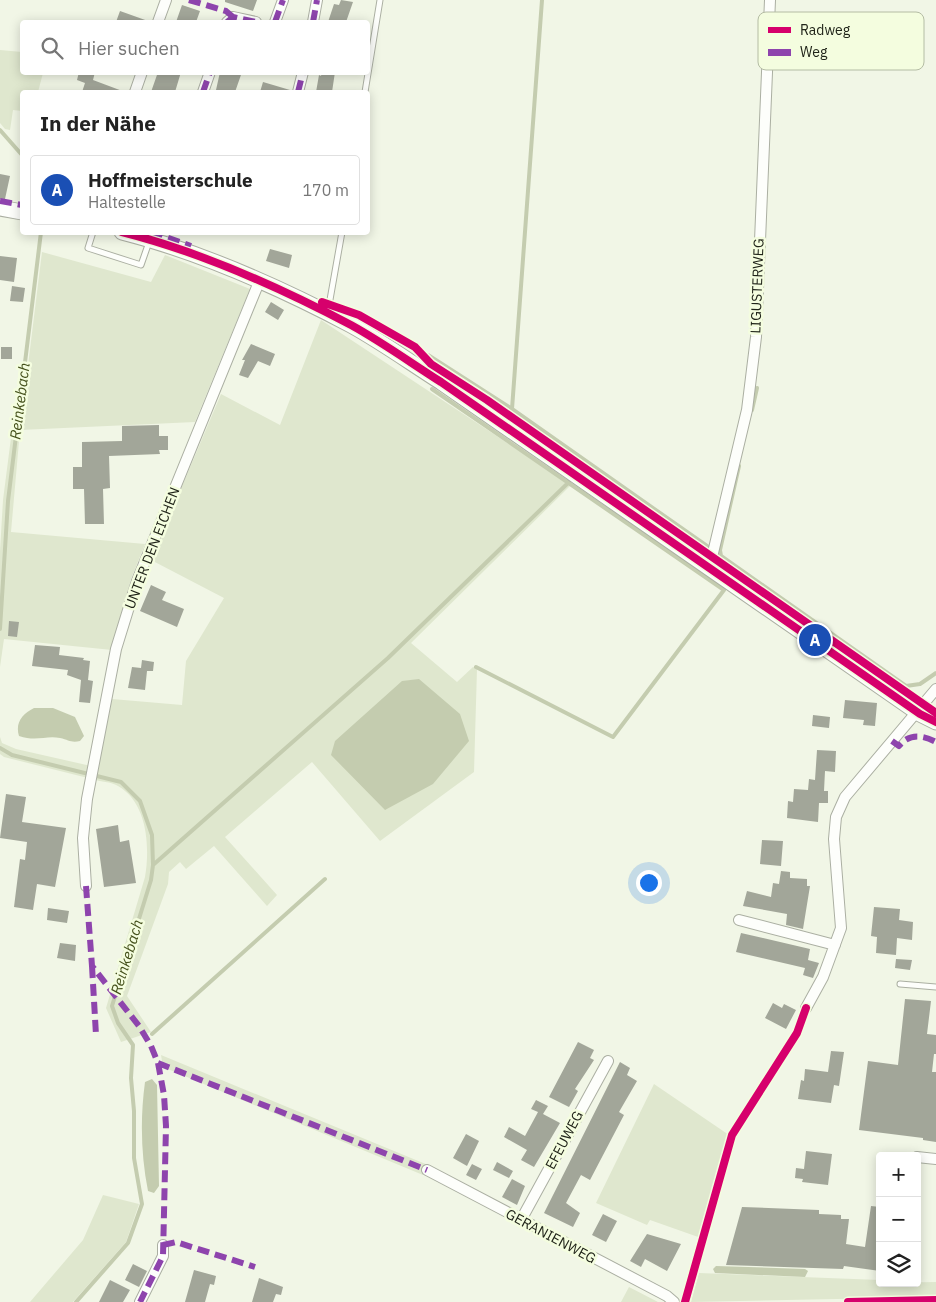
<!DOCTYPE html>
<html lang="de">
<head>
<meta charset="utf-8">
<style>
	:root { --surface:#fff; --page:#f6f6f6; --text:#222; --muted:#767676; --line:#e0e0e0; --accent:#2563eb }
	body { margin:0; font-family:"IBM Plex Sans",sans-serif; background:var(--page); color:var(--text) }
	.controls { position:absolute; right:15px; bottom:15px; display:grid; overflow:hidden; border-radius:5px; box-shadow:0 2px 12px #0003 }
	.controls button { width:45px; height:45px; display:grid; place-items:center; padding:0; border:0; border-bottom:1px solid var(--line); background:var(--surface); color:var(--text); font:25px sans-serif }
	.you { position:absolute; left:648px; top:882px; width:18px; height:18px; margin:-12px; border:4px solid #fff; border-radius:50%; background:#1a73e8; box-shadow:0 0 0 8px #1a73e833 }
	.badge { display:grid; place-items:center; width:32px; height:32px; border-radius:50%; background:var(--accent); color:#fff; font-size:16px; font-weight:700 }
	.pin { position:absolute; translate:-50% -50%; border:2px solid #fff; box-shadow:0 1px 5px #0006 }
	.list { margin:0; padding:0; list-style:none }
	h2 { display:flex; justify-content:space-between; align-items:center; height:65px; margin:0; padding:0 20px; font-size:21px }
	h2 small { font-size:16px; font-weight:400; color:var(--muted) }
	.list li { display:grid; grid-template-columns:32px 1fr auto; gap:15px; align-items:center; box-sizing:border-box; height:70px; margin:0 10px 10px; padding:0 10px; border:1px solid var(--line); border-radius:5px }
	.list b { display:block; font-size:19px; white-space:nowrap }
	.list p { margin:0; font-size:16px; white-space:nowrap; color:var(--muted) }
	.list em { font-size:16px; font-style:normal; color:var(--muted) }
	.icon { flex:none; width:28px; height:28px; fill:none; stroke:currentColor; stroke-width:2; stroke-linecap:round; stroke-linejoin:round }
	.map { position:relative; flex:none; width:936px; height:1302px; overflow:hidden }
	.search { position:absolute; background:var(--surface); box-shadow:0 2px 12px #0003; left:20px; top:20px; width:350px; height:55px; display:flex; align-items:center; gap:12px; box-sizing:border-box; padding:0 18px; border-radius:5px; color:var(--muted); font-size:19px }
	.panel { position:absolute; background:var(--surface); box-shadow:0 2px 12px #0003; left:20px; top:90px; width:350px; height:145px; border-radius:5px }
	.map>svg:first-child { display:block }
</style>
</head>
<body>
<div class="map">
<svg width="936" height="1302" viewBox="0 0 936 1302">
	<rect width="100%" height="100%" fill="#f1f6e6"/>
	<path fill="#dfe7ce" d="M0,50L22,52V72L43,73L38,92H22V111L13,110L10,130L5,129L0,123Z
		M42,252L151,282L165,255L250,289L195,422L20,430L11,532L145,544L131,579L112,650L4,639L0,667V551L3,500L12,430H20Z
		M321,320L571,485L411,643L457,682L473,667L477,669L474,772L380,841L312,762L225,837L277,895L267,906L214,846L186,869L180,862L169,872L168,884L127,996L151,1032L121,1042L106,1008L145,877C150,848 148,803 118,786C112,782 102,782 96,780L112,699L182,705L186,661L224,598L151,560L221,394L280,425Z
		M0,737L2,743L16,749L91,766L88,778L4,757L0,754Z
		M161,1055L428,1165L423,1175L163,1067Z
		M654,1084L729,1135L701,1238L650,1220L647,1225L596,1203Z
		M103,1195L139,1204L126,1242L73,1302H30L83,1240Z
		M699,1273L880,1280V1283L936,1282V1297L691,1302Z
		M629,1287L658,1302H621Z"/>
	<path fill="#c4ccaf" d="M419,679L460,714L469,741L433,784L385,810L331,755L335,741L402,681Z
		M34,708H53L75,717L84,736L80,741C71,743 69,740 60,738C46,735 37,742 19,736C15,723 22,714 34,708Z
		M152,1079L157,1085L159,1186L154,1193L148,1191C141,1156 140,1119 145,1082Z
		M716,1266L805,1269L808,1271L805,1277L715,1273L713,1269Z"/>
	<g fill="none" stroke-linecap="round" stroke-linejoin="round">
		<path stroke="#c4ccaf" stroke-width="4" d="M0,130L22,155
			M428,355L512,409L707,546
			M432,389L724,590L613,737L476,667
			M512,409L542,0
			M752,410L757,388
			M739,466L720,550L721,556L906,686L920,684L936,673
			M0,629L8,501L41,232
			M0,748L12,755L121,782L140,801L152,835L153,865L151,880L112,1006L118,1023L133,1045L131,1078L134,1111V1158L142,1204L128,1243L76,1302
			M153,865L388,658L569,482
			M152,1034L325,879"/>
	</g>
	<path fill="#a2a699" d="M225,0H257L253,11L225,2Z
		M341,0L353,2L346,22H328L334,4L339,5Z
		M182,5L200,11L196,22H176Z
		M120,11L148,21V22H116Z
		M79,72H95L93,80L125,92H82L85,83L77,80Z
		M158,72H181L175,92H151Z
		M220,72H242L235,92L216,90Z
		M322,72H335L332,92H316L319,75L321,76Z
		M263,82L290,90V92H260Z
		M0,174L10,176L5,199H0Z
		M270,249L292,255L289,268L266,261Z
		M0,256L17,258L14,282L0,280Z
		M12,286L25,288L23,302L10,301Z
		M271,302L284,310L278,320L265,312Z
		M251,344L275,354L270,366L258,361L248,378L239,375L245,360H242Z
		M1,347H12V359H1Z
		M159,425V436H168V450H159L160,454L109,456L110,488L103,489L104,524H85L84,489H73V467H82V442L122,441V426Z
		M151,585L166,592L162,600L184,609L177,627L140,611Z
		M9,621L19,622L17,637L8,636Z
		M35,645L60,647L59,655L84,658L83,660L90,661L88,680L93,681L90,703L79,702L81,680L67,675L68,670L32,666Z
		M142,660L154,662L153,671H147L145,690L128,688L132,667L141,668Z
		M845,700L877,703L875,726L863,725L864,720L843,718Z
		M813,715L830,717L829,728L812,726Z
		M817,750L836,751L835,772L825,771L824,791H828V803H819L818,822L787,818L788,801L793,802L794,789L808,790L809,779L815,780Z
		M6,794L26,797L22,822L66,828L55,887L37,884L33,910L14,907L20,859L25,860L27,842L0,838Z
		M118,825L120,842L129,840L136,883L104,887L96,829Z
		M762,840L783,841L781,866L760,864Z
		M781,871L790,872V878L807,879V886H810L803,929L786,925L787,914L743,906L747,891L771,897L773,883L779,884Z
		M874,907L900,909L899,920L913,922L912,940L897,938L896,955L876,953L877,937L871,936Z
		M48,908L69,911L67,923L47,920Z
		M741,933L810,949L808,960L819,963L813,978L803,975L805,968L736,952Z
		M60,943L76,945L75,961L57,958Z
		M896,959L912,960L910,970L895,968Z
		M905,999L931,1001L927,1034L936,1035V1054H934L932,1072H936V1142L923,1140V1138L859,1130L868,1061L898,1065Z
		M773,1003L782,1008L784,1004L796,1010L786,1029L765,1018Z
		M578,1042L594,1050L590,1058L594,1060L575,1089L578,1091L569,1107L549,1097Z
		M831,1051L844,1052L839,1086L834,1085L831,1103L798,1099L801,1080L804,1081L805,1069L828,1072Z
		M620,1062L630,1068L627,1075L637,1081L619,1112L624,1115L590,1180L581,1175L566,1203L580,1213L573,1227L544,1213Z
		M536,1100L548,1106L543,1114L560,1123L534,1167L521,1160L527,1150L504,1137L509,1127L525,1136L538,1112L531,1109Z
		M466,1134L479,1141L467,1166L453,1158Z
		M806,1151L832,1154L828,1185L802,1182L803,1179L795,1178L796,1168L804,1169Z
		M497,1162L513,1171L509,1178L493,1170Z
		M472,1164L482,1169L476,1180L466,1175Z
		M512,1179L525,1186L517,1205L502,1197Z
		M871,1206L880,1207V1271L844,1266L843,1269L726,1265L742,1207L819,1210V1214L841,1215V1219H849L846,1244L865,1247Z
		M603,1214L617,1221L606,1242L592,1235Z
		M647,1234L681,1244L667,1271L645,1259L641,1267L630,1261Z
		M133,1264L147,1271L139,1287L125,1280Z
		M194,1270L216,1276L214,1285L210,1284L205,1302H185Z
		M259,1278L283,1287L281,1295L276,1294L273,1302H252Z
		M110,1280L130,1290L123,1302H99Z"/>
	<g fill="none" stroke-linecap="round" stroke-linejoin="round">
		<defs>
			<path id="lane" d="M365,92L380,0
				M93,232L88,248L141,265L149,242
				M328,311L342,232
				M900,984L936,987"/>
			<path id="street" d="M158,22L166,0
				M227,22L233,17L256,22
				M275,22L283,0
				M313,22L317,0
				M135,92L142,72
				M203,92L210,72
				M298,92L303,72
				M707,565L712,557L747,410L756,337L770,0
				M86,886L83,838L87,799L116,649L137,581L259,282
				M739,920L835,945
				M806,1008L823,977L841,928L834,839L836,817L845,797L936,689
				M917,1157L936,1159
				M427,1170L667,1296L674,1302
				M521,1220L608,1061
				M140,1302L163,1256V1245"/>
			<path id="secondary" d="M0,208L22,212
				M122,232C201,252 279,287 351,325C382,342 411,363 441,382L920,714L936,722"/>
		</defs>
		<use href="#lane" stroke="#abafa2" stroke-width="7"/>
		<use href="#street" stroke="#abafa2" stroke-width="12"/>
		<use href="#secondary" stroke="#abafa2" stroke-width="17"/>
		<use href="#lane" stroke="#fdfefb" stroke-width="5"/>
		<use href="#street" stroke="#fdfefb" stroke-width="10"/>
		<use href="#secondary" stroke="#fdfefb" stroke-width="15"/>
		<path stroke="#8e44ad" stroke-width="6" stroke-dasharray="12 6" stroke-linecap="butt" d="M189,0L226,11L233,17
			M227,22L233,17L256,22
			M275,22L283,0
			M313,22L317,0
			M203,92L210,72
			M298,92L303,72
			M0,201L22,205
			M151,232L191,246
			M892,741L899,746C909,733 923,735 936,742
			M86,886L92,966L139,1026L151,1046L158,1063L164,1095L166,1126L163,1256L140,1302
			M92,966L96,1035
			M158,1063L427,1170
			M163,1245L176,1242L255,1267"/>
		<defs>
			<path id="cycleway" d="M122,232C201,252 279,287 351,325C382,342 411,363 441,382L920,714L936,722
				M322,302L359,315L415,347L431,364L487,400L936,713
				M685,1302L732,1135L797,1033L806,1008
				M848,1302L936,1300"/>
		</defs>
		<use href="#cycleway" stroke="#f4fddf" stroke-width="11"/>
		<use href="#cycleway" stroke="#d6006c" stroke-width="8"/>
	</g>
	<g text-anchor="middle" stroke-width="5" stroke-linejoin="round" paint-order="stroke">
		<g font-size="14" fill="#202419" stroke="#f4fddf">
			<text transform="translate(757 286) rotate(-88)" y="5">LIGUSTERWEG</text>
			<text transform="translate(152 548) rotate(-69)" y="5">UNTER DEN EICHEN</text>
			<text transform="translate(564 1140) rotate(-62)" y="5">EFEUWEG</text>
			<text transform="translate(551 1236) rotate(28)" y="5">GERANIENWEG</text>
		</g>
		<g font-size="15" font-style="italic" fill="#44501b" stroke="#f4fddf">
			<text transform="translate(20 401) rotate(-83)" y="5">Reinkebach</text>
			<text transform="translate(127 957) rotate(-73)" y="5">Reinkebach</text>
		</g>
	</g>
	<rect x="758" y="12" width="166" height="58" rx="8" fill="#f4fddf" stroke="#b4bca4" stroke-width="1"/>
	<rect x="768" y="27" width="23" height="6" fill="#d6006c"/>
	<rect x="768" y="49" width="23" height="7" fill="#8e44ad"/>
	<g font-size="14" fill="#202419">
		<text x="800" y="35">Radweg</text>
		<text x="800" y="57">Weg</text>
	</g>
</svg>
<div class="controls">
<button>+</button>
<button>−</button>
<button><svg class="icon" aria-label="layers" viewBox="0 0 24 24"><path d="M12 4l9 5-9 5-9-5zM3 14l9 5 9-5"/></svg></button>
</div>
<div class="you"></div>
<div class="pin badge" style="left:815px;top:640px;background:#1a4fb4">A</div>
<div class="search"><svg class="icon" aria-label="search" viewBox="0 0 24 24"><circle cx="10" cy="10" r="6"/><path d="M15 15l6 6"/></svg>Hier suchen</div>
<section class="panel">
<h2>In der Nähe<small></small></h2>
<ul class="list">
<li><span class="badge" style="background:#1a4fb4">A</span><div><b>Hoffmeisterschule</b><p>Haltestelle</p></div><em>170 m</em></li>
</ul>
</section>
</div>
</body>
</html>
